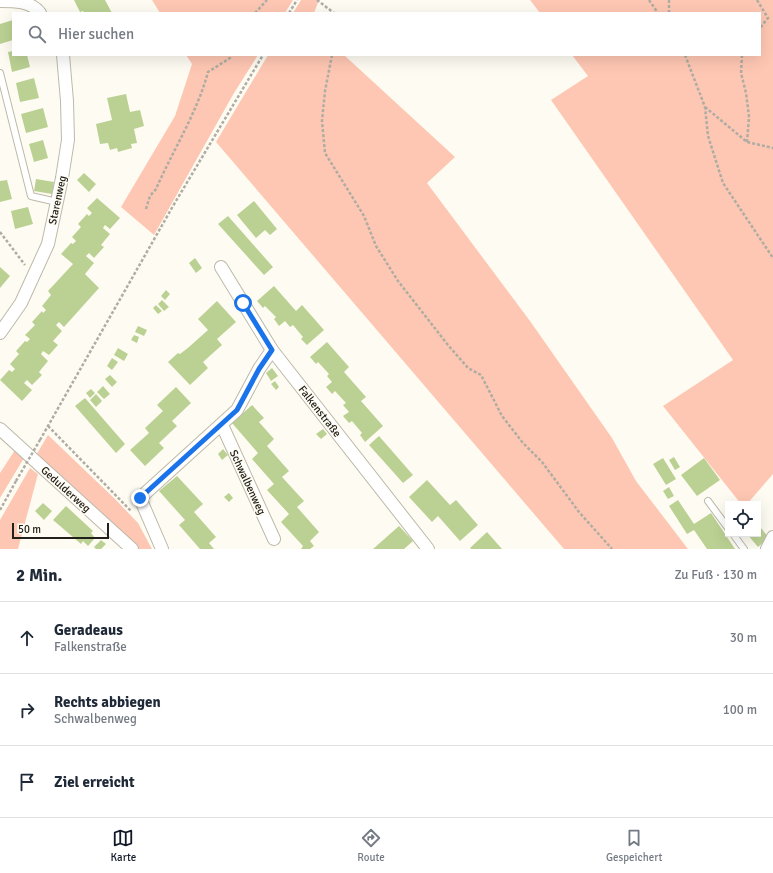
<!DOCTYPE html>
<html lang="de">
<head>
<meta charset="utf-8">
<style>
	:root { --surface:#fff; --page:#f2f2f3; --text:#1f2937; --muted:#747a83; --line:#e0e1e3; --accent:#111827 }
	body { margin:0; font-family:Signika,sans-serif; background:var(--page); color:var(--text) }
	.controls { position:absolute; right:12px; bottom:12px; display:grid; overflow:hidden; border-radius:0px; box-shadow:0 4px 16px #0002 }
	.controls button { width:36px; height:36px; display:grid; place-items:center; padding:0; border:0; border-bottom:1px solid var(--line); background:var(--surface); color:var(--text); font:20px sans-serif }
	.scale { position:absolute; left:12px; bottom:10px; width:97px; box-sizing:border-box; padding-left:4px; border:2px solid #22201a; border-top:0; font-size:11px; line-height:14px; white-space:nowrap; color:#22201a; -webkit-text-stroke:3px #fefcf2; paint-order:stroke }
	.stop { position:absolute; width:12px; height:12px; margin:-9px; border:3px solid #1a73e8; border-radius:50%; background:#fff }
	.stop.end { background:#1a73e8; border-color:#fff; box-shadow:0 1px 4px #0008 }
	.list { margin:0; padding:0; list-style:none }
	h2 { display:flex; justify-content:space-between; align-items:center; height:52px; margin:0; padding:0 16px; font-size:17px }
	h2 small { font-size:13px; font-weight:400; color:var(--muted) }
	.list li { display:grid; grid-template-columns:26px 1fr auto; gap:12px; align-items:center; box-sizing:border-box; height:72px; padding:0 16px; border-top:1px solid var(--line) }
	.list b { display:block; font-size:15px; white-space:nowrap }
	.list p { margin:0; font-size:13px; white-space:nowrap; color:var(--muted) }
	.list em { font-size:13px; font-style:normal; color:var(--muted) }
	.icon { flex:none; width:22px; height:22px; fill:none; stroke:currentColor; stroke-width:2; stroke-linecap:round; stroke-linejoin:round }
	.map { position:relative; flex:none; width:773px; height:549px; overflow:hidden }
	.search { position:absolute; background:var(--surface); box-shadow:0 4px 16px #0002; left:12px; right:12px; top:12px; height:44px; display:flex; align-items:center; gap:10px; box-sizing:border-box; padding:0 14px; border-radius:0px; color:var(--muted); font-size:15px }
	.sheet { height:268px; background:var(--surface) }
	nav { display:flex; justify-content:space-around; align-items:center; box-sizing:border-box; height:56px; border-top:1px solid var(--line); background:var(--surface); font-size:11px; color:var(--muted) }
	nav a { display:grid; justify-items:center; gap:2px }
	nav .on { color:var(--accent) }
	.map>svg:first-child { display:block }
</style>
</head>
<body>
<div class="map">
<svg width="773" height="549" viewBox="0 0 773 549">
	<rect width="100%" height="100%" fill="#fefcf2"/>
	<path fill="#fec7b3" d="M152,0H293L285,13H160Z
		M301,0H319L314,13H293Z
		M530,0H773V474L747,504H741L663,406L733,360L551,100L588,76L572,55H760V13H540Z
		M186,55H258L234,93L154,235L121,207L175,116L192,64Z
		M268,55H344L455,157L427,183L530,321L612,438L636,481L688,549H564L216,142Z
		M48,435L115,499L138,523L152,549H136L35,457Z
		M15,450L24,458L0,498V473Z
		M30,468L38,474L18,549H0V520Z"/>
	<path fill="#bbd193" d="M74,0H105L112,13H84L83,11L80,12Z
		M13,20V40L0,44V24Z
		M13,51V55H27L30,67L12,72L8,52Z
		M34,78L39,98L20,102L16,83Z
		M126,94L130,112L140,110L144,126L134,129L137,143L131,144L132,148L118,152L117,148L110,150L108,143L100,144L96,124L112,120L107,98Z
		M43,108L48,127L26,133L21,114Z
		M43,140L48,158L34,162L29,144Z
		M84,173L96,184L89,192L77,180Z
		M36,179L54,182L52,194L34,191Z
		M7,180L12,199L0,202V181Z
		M97,198L120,218L110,229L105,225L103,228L110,234L101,245L104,247L94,258L89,253L86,256L94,263L85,274L99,288L64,327L59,322L56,325L62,331L53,341L58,345L49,355L43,351L41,354L48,361L39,372L42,375L32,385L27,380L24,383L32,390L22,401L0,380L9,370L12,372L15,369L10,364L19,354L16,351L25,341L27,342L30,339L25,335L35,325L32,322L42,311L43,313L46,310L42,306L51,295L48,291L73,264L61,254L71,243L73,244L76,241L72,237L81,227L78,224L87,214L89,216L92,213L87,208Z
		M254,201L277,229L270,235L265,230L256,238L237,215Z
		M28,207L33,224L15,229L11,211Z
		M228,216L273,267L264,275L218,224Z
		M195,258L202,268L196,273L189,263Z
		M0,267L10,276L0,288Z
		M274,286L296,311L302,305L324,330L307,345L301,339L303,337L293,325L290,327L285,321L279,326L274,319L276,317L265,306L263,308L257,301Z
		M166,290L170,294L165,300L161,296Z
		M162,300L169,307L164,311L158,304Z
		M217,301L236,322L217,339L222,345L203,362L208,368L190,385L168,362L178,353L180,354L189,347L208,330L198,319Z
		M156,305L162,311L158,314L153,308Z
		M138,326L147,330L144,336L135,332Z
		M134,335L139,337L137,343L131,340Z
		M327,342L349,367L344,372L366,397L361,401L383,426L365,442L360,435L362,433L352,421L349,423L343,416L349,412L343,405L346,403L335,391L332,394L326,387L332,382L327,376L329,374L318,362L316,364L310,357Z
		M118,348L128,354L124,361L114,355Z
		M112,358L118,362L112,370L107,366Z
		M272,368L278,376L271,381L266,373Z
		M110,375L117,382L112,387L105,379Z
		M275,381L279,387L276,390L271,384Z
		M103,386L110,394L104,399L97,392Z
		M176,387L191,403L172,421L177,426L159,443L164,448L145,466L130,450L149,433L145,428L163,411L157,405Z
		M91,389L95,393L90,398L86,393Z
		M96,394L102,401L96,407L90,400Z
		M85,398L125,444L116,453L75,406Z
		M252,405L264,418L259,422L274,439L267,446L289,471L282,477L304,501L297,507L319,532L310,541L314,546L310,549H301L303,546L281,522L289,514L267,490L274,484L252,459L258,453L232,423Z
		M323,429L327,434L321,439L316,434Z
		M379,436L413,475L403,483L369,445Z
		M223,449L228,455L222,460L218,454Z
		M674,457L680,467L675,470L669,460Z
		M663,458L676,479L666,485L653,464Z
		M704,458L720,480L697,496L681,475Z
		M177,476L203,504L194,512L216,537L209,543L214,549H200L179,525L185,520L159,491Z
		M427,480L450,505L456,500L478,525L460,541L438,516L432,522L409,497Z
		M669,487L674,496L668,499L663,491Z
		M229,493L233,498L229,502L224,497Z
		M678,500L694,524L711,513L735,549H707L694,530L687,534L669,506Z
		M43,503L52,511L44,520L35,511Z
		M66,506L93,531L91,533L95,538L88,546L83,541L81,544L53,520Z
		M399,526L413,541L404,549H373Z
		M761,528L769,538L758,547L747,534H758V530Z
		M487,532L502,549H471L470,548Z
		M101,540L106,544L101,549H96L94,547Z"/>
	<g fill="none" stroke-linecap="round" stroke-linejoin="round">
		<defs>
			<path id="lane" d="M0,73L31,196L57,202
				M708,501L728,528
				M733,534L744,549"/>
			<path id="street" d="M0,1C14,1 31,1 40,13
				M221,267L272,350L428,549
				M0,333L21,303L48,244L62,178L68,140L67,101L63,55
				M222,425L274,539
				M0,429L132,549
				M162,549L140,498L237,410L259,369L272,350
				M767,549L773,537"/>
		</defs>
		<use href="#lane" stroke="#bdb9a9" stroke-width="8"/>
		<use href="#street" stroke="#bdb9a9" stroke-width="14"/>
		<path stroke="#aeaca3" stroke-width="2.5" stroke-dasharray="3 2" stroke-linecap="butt" d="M317,0L334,13
			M649,0L658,13
			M757,0L768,18L760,28
			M255,13L267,0
			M289,13L297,0
			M669,13V0
			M332,55L325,91L322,121L325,153L364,216L376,246L398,281L448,345L468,368L481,375L502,416L523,443L542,462L579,512L612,549
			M685,55L705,107L708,136L723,183L773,258
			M742,55L741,73L746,93L749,117L747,142
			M705,107L747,142L773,148
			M146,209L150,196L156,189C173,150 197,113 208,72L230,58L231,55
			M0,232L25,265
			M48,426L131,511
			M40,440L173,206L263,55
			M0,510L16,481"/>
		<use href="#lane" stroke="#fff" stroke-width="6"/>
		<use href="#street" stroke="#fff" stroke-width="12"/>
		<path stroke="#aeaca3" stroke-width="2.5" stroke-dasharray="3 2" stroke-linecap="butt" d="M16,481L40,440"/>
	</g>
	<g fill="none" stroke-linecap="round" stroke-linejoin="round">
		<path stroke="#1a73e8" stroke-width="5" d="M140,498L237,410L259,369L272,350L243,303"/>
	</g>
	<g text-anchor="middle" stroke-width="3" stroke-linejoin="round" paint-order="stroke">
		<g font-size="11" fill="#22201a" stroke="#fefcf2">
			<text transform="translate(57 200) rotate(-78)" y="4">Starenweg</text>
			<text transform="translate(320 411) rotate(52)" y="4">Falkenstraße</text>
			<text transform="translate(248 482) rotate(65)" y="4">Schwalbenweg</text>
			<text transform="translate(66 489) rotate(42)" y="4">Gedulderweg</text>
		</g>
	</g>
</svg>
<div class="controls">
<button><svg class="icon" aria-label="locate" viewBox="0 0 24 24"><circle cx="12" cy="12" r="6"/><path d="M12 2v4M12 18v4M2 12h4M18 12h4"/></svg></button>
</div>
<div class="scale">50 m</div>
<div class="stop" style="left:243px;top:303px"></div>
<div class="stop end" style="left:140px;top:498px"></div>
<div class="search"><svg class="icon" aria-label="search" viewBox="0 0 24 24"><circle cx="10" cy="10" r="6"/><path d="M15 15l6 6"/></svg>Hier suchen</div>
</div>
<section class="sheet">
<h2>2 Min.<small>Zu Fuß · 130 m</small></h2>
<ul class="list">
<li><svg class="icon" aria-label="ahead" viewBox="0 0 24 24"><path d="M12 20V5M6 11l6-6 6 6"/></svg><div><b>Geradeaus</b><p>Falkenstraße</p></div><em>30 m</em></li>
<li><svg class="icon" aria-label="right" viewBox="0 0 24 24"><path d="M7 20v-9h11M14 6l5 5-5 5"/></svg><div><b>Rechts abbiegen</b><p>Schwalbenweg</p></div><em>100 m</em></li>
<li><svg class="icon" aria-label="arrive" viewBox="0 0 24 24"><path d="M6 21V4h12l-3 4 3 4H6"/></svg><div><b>Ziel erreicht</b></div></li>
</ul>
</section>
<nav>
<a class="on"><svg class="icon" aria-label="map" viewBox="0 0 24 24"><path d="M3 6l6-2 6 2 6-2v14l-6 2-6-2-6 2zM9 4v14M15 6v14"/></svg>Karte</a>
<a><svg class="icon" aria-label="directions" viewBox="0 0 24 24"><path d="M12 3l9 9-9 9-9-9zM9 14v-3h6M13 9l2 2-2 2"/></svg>Route</a>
<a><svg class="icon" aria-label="saved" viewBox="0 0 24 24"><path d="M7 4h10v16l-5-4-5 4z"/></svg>Gespeichert</a>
</nav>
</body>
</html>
